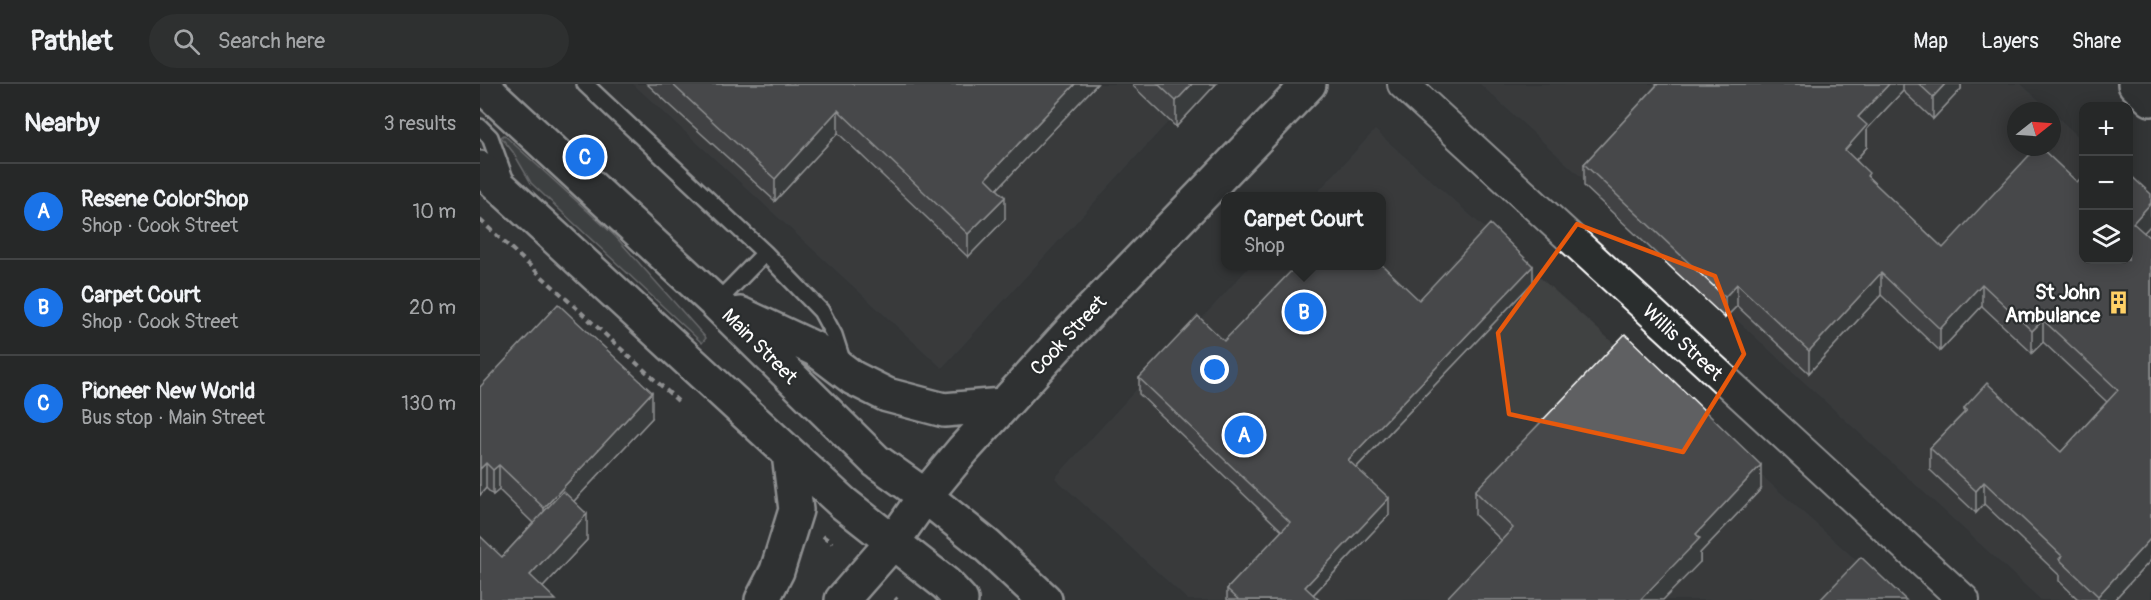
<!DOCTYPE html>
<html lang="en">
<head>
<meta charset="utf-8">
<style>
	:root { --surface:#262828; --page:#2e3030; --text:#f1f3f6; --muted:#a4a6a8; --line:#424445; --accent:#1a73e8 }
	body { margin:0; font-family:Pangolin,sans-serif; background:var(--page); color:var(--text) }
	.controls { position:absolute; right:18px; top:18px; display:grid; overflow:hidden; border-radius:12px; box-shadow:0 3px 15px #0003 }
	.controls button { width:54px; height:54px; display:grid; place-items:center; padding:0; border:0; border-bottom:2px solid var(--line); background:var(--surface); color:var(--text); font:30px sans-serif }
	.compass { position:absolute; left:1527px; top:18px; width:54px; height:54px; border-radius:50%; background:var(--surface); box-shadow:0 3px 15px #0003; rotate:73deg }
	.you { position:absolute; left:735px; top:286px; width:21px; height:21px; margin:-15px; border:4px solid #fff; border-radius:50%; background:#1a73e8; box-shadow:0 0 0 9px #1a73e833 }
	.badge { display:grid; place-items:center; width:39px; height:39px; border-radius:50%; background:var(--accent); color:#fff; font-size:20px; font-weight:700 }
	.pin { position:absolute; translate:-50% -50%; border:3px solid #fff; box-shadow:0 2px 6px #0006 }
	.popup { position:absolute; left:741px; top:108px; width:165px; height:78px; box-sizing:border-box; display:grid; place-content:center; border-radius:12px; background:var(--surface); filter:drop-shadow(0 2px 4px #0005); font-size:20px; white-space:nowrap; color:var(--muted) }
	.popup b { font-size:22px; color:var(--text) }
	.popup::after { content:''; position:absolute; left:50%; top:100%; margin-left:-12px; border:12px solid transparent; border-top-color:var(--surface) }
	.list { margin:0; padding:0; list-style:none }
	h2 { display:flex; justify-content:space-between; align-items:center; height:78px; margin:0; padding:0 24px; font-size:26px }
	h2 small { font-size:20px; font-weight:400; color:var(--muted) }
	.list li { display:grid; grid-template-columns:39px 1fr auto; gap:18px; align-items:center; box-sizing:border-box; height:96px; padding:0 24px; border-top:2px solid var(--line) }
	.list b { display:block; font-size:22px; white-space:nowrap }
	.list p { margin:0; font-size:20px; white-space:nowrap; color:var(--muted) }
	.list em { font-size:20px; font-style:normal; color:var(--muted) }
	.icon { flex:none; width:33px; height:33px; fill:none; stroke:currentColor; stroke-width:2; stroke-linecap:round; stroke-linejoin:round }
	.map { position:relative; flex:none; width:1671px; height:516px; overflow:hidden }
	header { display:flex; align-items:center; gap:36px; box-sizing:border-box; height:84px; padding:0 30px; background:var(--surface); border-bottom:2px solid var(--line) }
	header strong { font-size:28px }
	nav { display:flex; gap:33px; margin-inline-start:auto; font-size:21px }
	.search { width:420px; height:54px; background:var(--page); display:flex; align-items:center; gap:15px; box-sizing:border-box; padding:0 21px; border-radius:33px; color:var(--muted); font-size:22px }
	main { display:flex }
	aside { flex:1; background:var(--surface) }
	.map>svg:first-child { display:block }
</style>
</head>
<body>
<header>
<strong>Pathlet</strong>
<div class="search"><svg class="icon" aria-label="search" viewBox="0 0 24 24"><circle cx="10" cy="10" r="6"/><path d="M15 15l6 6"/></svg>Search here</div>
<nav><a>Map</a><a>Layers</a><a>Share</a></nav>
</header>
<main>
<aside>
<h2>Nearby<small>3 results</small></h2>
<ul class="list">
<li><span class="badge">A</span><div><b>Resene ColorShop</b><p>Shop · Cook Street</p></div><em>10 m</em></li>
<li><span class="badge">B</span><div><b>Carpet Court</b><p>Shop · Cook Street</p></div><em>20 m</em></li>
<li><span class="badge">C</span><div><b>Pioneer New World</b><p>Bus stop · Main Street</p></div><em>130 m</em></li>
</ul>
</aside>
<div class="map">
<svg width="1671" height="516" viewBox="0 0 1671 516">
	<rect width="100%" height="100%" fill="#333536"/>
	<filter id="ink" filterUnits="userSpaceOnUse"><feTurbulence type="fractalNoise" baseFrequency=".0167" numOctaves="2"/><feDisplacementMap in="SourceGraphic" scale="12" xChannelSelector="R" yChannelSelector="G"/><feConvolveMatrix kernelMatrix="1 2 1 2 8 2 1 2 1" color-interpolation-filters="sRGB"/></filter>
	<g filter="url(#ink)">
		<path fill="#404243" d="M153,0H723L462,284Z
			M1000,0H1541L1571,27H1536V63H1572V28L1603,57L1604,176H1648L1671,119V516H1561Z
			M895,46L1421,516H708L575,394L770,182H902V112H834Z"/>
		<path fill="#4c4f50" stroke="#a6a7a8" stroke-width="1.5" d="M24,51L135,152L226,254L222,259L51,99L33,68L21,53Z"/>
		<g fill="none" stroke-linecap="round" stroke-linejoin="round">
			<defs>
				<path id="lane" d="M105,0L285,169L341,227L354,251L363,279
					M0,43L10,53L27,100
					M236,219L285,169"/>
				<path id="street" d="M923,0L1484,516"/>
				<path id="secondary" d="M0,0L236,219L396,377L445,412L506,461L565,516
					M1655,0L1671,15
					M0,84L363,419L466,500L481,516
					M260,230L335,265L373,294L407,311L464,326L523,321
					M282,516L297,487L316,426L309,370
					M362,516L412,459L445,412L483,366L591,247L829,0"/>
			</defs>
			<use href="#lane" stroke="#fff" stroke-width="20"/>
			<use href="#street" stroke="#fff" stroke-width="34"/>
			<use href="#secondary" stroke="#fff" stroke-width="38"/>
			<path stroke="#fff" stroke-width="4" stroke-dasharray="6 4.5" stroke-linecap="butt" d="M0,136L198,317
				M343,452L352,459
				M415,514L417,516"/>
			<use href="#lane" stroke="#2a2d2e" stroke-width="15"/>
			<use href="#street" stroke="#2a2d2e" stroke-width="30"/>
			<use href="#secondary" stroke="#2a2d2e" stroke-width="33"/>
		</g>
		<path fill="#525354" stroke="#fff" stroke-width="1.5" d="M167,0H617L517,105L525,135L488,173L358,49L295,117Z
			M653,0H736L696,43L653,2Z
			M1176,0H1481V5L1453,35L1423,7L1387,45V63L1376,76L1389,94L1463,164L1597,98L1664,149L1671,155V476L1634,516H1599L1579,497V491L1504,420L1496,429L1450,386V364L1484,329V324L1581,368L1627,318L1563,258L1552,269L1502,222L1460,267L1401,211L1329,289L1257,222L1245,234L1104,102V80L1177,1Z
			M1053,198L876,384L909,431L833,511L839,516H747V505L802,447L659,310V294L744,257L939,216Z
			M0,303L172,334L94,417L107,456L63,503L22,473L53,439L19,406L13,411L6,404L0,411Z
			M1281,405L1220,469V478L1021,456L995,431V407Z"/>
		<path fill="#424445" stroke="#fff" stroke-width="1.5" d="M595,0H617L506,117V94Z
			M712,0H736L696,43V17Z
			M1409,0H1423V7L1387,45V63L1365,88V66L1378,33Z
			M1465,0H1481V5L1453,35V13Z
			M358,26V49L295,117V95Z
			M525,113V135L488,173V150Z
			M1671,119V141L1653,160V139Z
			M1053,182V198L868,392V376Z
			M1401,189V211L1329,289V267Z
			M1257,200V222L1245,234V213Z
			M1502,200V222L1460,267V245Z
			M1563,236V258L1552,269V247Z
			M172,308V334L64,449V424Z
			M6,379V404L0,411V385Z
			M19,381V406L13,411V386Z
			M1281,381V405L1220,469V478L1183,516H1160L1216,450Z
			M1504,398V420L1496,429V407Z
			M909,414V431L828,516L825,503Z
			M107,430V456L51,516L50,491Z
			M1671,454V476L1634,516H1618V512Z"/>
		<path fill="#5f6162" stroke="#fff" stroke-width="1.5" d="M192,0H595L506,94L525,113L488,150L358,26L295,95Z
			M678,0H712L696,17Z
			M1178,0H1409L1378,33L1387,41L1365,66L1389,89L1387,92L1463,164L1557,63H1560L1597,98L1604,91V176H1648V89L1671,110V119L1653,139L1671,155V454L1618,512L1579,475L1582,472L1504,398L1496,407L1450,364L1487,326L1484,324L1507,299L1581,368L1638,306L1563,236L1552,247L1502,200L1460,245L1401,189L1329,267L1257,200L1245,213L1104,80Z
			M1439,0H1465L1453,13Z
			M1010,140L1053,182L868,376L909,414L825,503L839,516H759L747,505L810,438L659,294L718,232L744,257L816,182L902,181L939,216Z
			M78,220L172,308L64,424L19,381L13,386L6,379L0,385V303Z
			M1145,250L1281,381L1216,450L1220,454L1160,516H965L1033,444L995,407Z
			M83,407L107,430L50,491L76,516H0V452L22,473Z
			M1381,473L1426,516H1340Z"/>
	</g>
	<path d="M0 0H1671V516H0ZM1097,140L1235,192L1264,270L1203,368L1029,330L1018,249Z" fill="#333536" fill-opacity=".55" fill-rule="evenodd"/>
	<path fill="none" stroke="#e8590c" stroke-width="4.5" stroke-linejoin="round" d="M1097,140L1235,192L1264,270L1203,368L1029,330L1018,249Z"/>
	<defs>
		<symbol id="building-bare" viewBox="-9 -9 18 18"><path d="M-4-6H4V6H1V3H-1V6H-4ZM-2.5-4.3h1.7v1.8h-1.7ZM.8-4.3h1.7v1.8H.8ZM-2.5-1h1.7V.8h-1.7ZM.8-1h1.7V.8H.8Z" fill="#ffd166" stroke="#2a2d2e" stroke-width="2.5" paint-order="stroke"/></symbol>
	</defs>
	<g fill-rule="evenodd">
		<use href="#building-bare" x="1622" y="202" width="33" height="33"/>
	</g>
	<g text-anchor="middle" stroke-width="4.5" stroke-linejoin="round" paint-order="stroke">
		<g font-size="20" font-weight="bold" fill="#fff" stroke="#2a2d2e" text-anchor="end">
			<text x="1620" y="215">St John<tspan x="1620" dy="23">Ambulance</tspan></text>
		</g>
		<g font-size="20" fill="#fff" stroke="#2a2d2e">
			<text transform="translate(588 251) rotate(-47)" y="7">Cook Street</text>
			<text transform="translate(1203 258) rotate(43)" y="7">Willis Street</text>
			<text transform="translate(280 262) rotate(45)" y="7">Main Street</text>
		</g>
	</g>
</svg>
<div class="controls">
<button>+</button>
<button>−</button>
<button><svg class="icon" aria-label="layers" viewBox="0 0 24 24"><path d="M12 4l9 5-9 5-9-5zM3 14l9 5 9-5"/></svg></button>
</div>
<svg class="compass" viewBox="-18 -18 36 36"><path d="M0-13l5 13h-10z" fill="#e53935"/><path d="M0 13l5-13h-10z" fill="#a4a6a8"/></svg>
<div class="you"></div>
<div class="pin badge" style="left:764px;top:351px">A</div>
<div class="pin badge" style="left:824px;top:228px">B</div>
<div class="popup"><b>Carpet Court</b>Shop</div>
<div class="pin badge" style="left:105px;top:73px">C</div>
</div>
</main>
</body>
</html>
